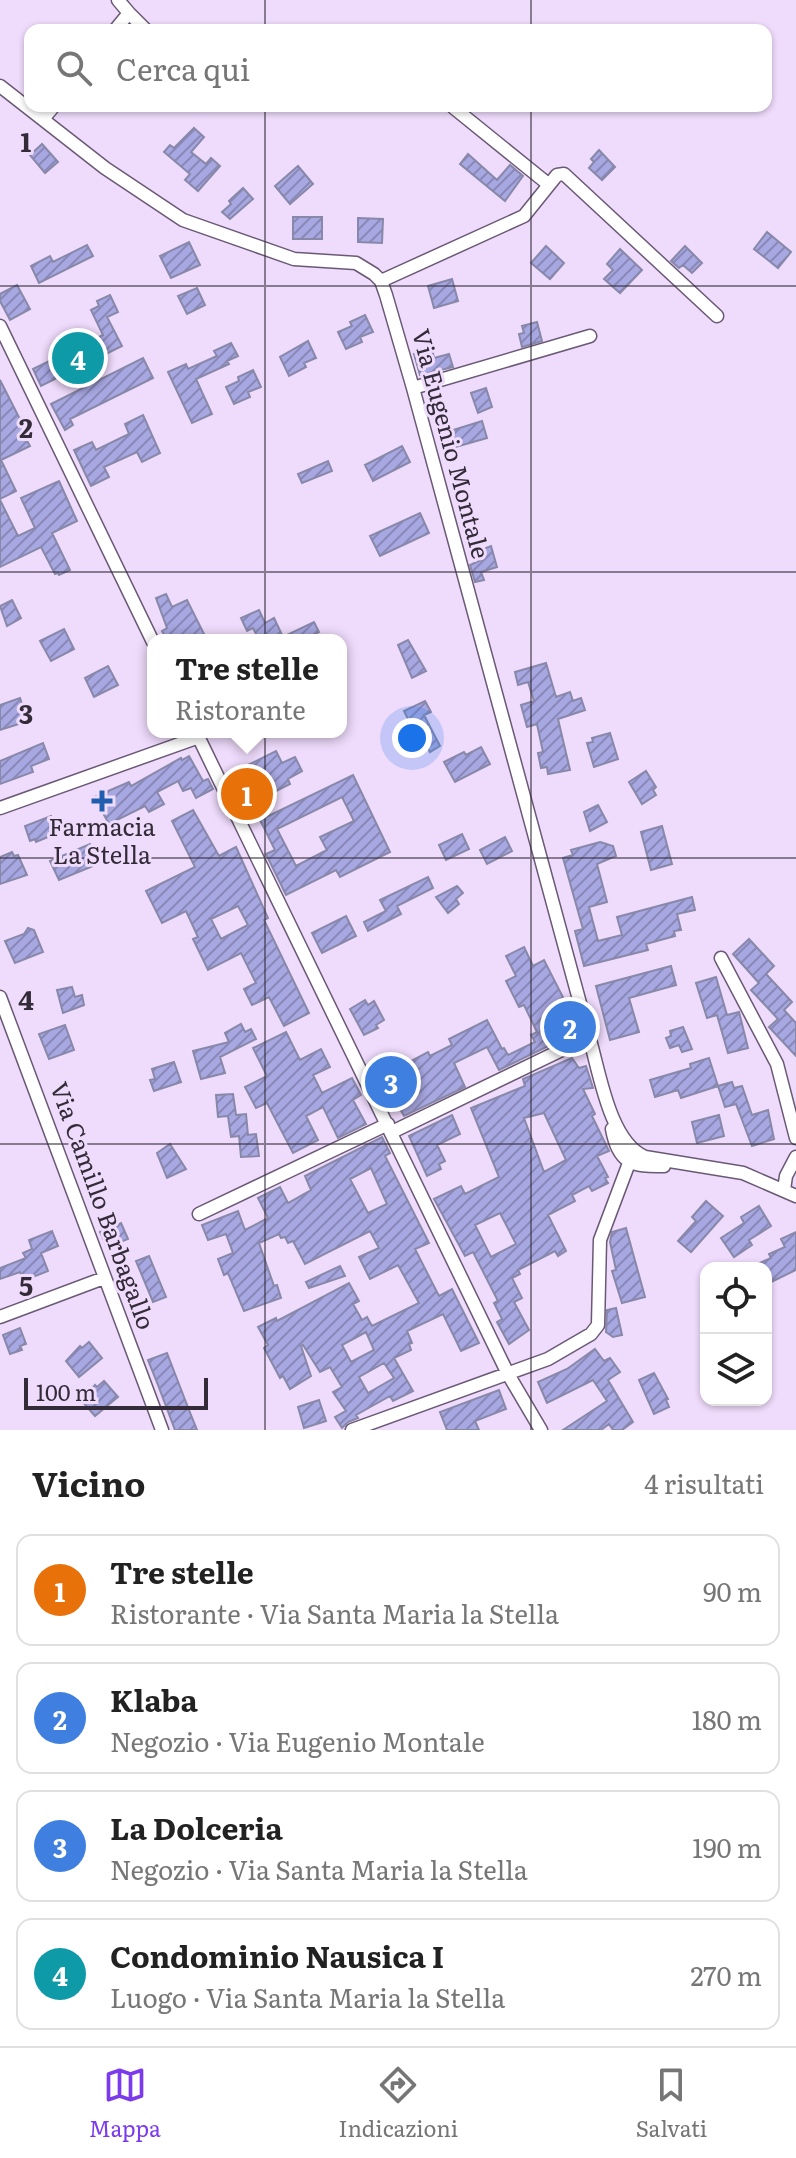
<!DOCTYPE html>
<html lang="it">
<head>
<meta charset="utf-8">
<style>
	:root { --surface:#fff; --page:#f6f6f6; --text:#222; --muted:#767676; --line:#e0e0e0; --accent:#7c3aed }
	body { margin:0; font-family:Literata,serif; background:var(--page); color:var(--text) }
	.controls { position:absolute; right:24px; bottom:24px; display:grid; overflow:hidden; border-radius:16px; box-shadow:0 2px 6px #0004 }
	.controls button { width:72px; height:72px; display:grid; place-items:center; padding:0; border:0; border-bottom:2px solid var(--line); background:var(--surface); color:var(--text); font:40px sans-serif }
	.scale { position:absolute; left:24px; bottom:20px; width:184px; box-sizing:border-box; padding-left:8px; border:4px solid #332b38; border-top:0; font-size:22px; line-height:28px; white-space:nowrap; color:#332b38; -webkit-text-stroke:6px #efdbfc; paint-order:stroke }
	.you { position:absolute; left:412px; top:738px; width:28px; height:28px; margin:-20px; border:6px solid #fff; border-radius:50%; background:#1a73e8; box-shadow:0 0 0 12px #1a73e833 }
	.badge { display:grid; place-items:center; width:52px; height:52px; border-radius:50%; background:var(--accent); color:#fff; font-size:26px; font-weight:700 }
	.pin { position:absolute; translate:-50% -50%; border:4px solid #fff; box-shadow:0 2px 8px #0006 }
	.popup { position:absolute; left:147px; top:634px; width:200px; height:104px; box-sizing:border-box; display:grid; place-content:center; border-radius:16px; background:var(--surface); filter:drop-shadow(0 2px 6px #0005); font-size:26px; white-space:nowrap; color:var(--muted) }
	.popup b { font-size:30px; color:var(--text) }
	.popup::after { content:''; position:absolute; left:50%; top:100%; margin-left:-16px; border:16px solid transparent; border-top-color:var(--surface) }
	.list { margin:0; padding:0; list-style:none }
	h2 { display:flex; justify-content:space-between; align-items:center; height:104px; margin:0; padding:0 32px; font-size:34px }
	h2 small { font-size:26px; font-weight:400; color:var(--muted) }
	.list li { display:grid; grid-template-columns:52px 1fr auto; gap:24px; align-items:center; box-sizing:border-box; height:112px; margin:0 16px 16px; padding:0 16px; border:2px solid var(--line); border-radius:16px }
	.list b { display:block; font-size:30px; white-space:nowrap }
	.list p { margin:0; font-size:26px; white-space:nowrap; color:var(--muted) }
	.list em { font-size:26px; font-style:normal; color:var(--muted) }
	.icon { flex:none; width:44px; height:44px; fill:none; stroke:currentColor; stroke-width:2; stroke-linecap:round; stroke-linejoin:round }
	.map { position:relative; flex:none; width:796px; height:1430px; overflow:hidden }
	.search { position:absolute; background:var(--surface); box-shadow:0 2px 6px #0004; left:24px; right:24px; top:24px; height:88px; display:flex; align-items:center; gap:20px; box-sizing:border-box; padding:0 28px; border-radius:16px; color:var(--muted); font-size:30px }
	.sheet { height:616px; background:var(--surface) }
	nav { display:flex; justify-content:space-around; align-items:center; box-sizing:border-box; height:112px; border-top:2px solid var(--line); background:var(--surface); font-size:22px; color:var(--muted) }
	nav a { display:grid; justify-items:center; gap:4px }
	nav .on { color:var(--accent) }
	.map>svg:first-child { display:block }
</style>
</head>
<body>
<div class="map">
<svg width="796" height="1430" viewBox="0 0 796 1430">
	<defs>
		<pattern id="building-hatch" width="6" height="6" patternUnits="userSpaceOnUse" patternTransform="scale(2)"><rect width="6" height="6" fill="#a7a7e2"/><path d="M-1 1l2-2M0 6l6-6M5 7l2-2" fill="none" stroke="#8988b8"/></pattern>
	</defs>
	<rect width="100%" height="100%" fill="#efdbfc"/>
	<path fill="url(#building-hatch)" stroke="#8888a9" stroke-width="2" fill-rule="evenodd" d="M194,128L204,137L191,152L206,164L211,158L220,166L198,191L185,180L190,174L164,152L170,145L174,148Z
		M42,144L58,162L45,173L30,155Z
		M599,150L615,167L602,180L589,168L594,162L591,159Z
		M468,154L497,180L510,165L523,176L505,201L460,164Z
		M298,166L313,184L290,204L275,186Z
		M243,188L253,199L230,219L222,212L231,204L229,201Z
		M293,217H322V239H293Z
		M358,218L383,219L382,243L358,242Z
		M767,232L791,252L778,268L754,249Z
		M189,242L200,265L171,278L160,256Z
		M87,245L93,256L39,283L31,266L50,256L53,262Z
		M546,246L564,263L550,279L531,263Z
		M685,246L702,263L692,273L683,265L679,268L671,261Z
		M620,249L642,270L620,293L604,279L613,270L607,264Z
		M452,279L458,301L434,308L428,286Z
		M17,285L30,309L10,320L0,301V294Z
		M197,288L205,305L187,314L178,296Z
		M110,295L118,312L107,317L122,346L41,386L33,369L103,335L91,310L99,306L97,301Z
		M365,315L373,332L360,337L362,342L346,349L338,332L352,326L350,322Z
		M537,322L542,341L522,347L519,334L524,333L522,326Z
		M308,341L316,358L304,363L306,367L289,376L280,357Z
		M231,343L238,356L227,361L229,364L196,379L212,414L192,423L168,372L186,364L188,369L217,356L214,351Z
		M432,349L434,358L449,354L453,367L420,375L414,354Z
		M143,358L153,378L70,419L73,425L65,430L51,404Z
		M253,370L261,387L248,392L250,397L234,404L226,387L239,381L238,377Z
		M0,380L29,437L26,439L30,446L1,460L16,491L0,499Z
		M486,388L492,407L478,413L471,393Z
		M143,415L160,453L142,462L137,452L104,467L109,477L91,486L74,450L92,442L96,450L129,434L125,424Z
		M482,421L487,438L452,448L447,432Z
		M402,446L410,462L373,481L365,465Z
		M328,461L332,471L302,483L298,474Z
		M59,481L77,521L52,533L70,570L59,575L58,573L55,574L41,547L0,567V500L18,536L35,528L21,498Z
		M420,513L429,533L380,556L370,536Z
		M491,546L497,567L481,572L484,580L475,582L470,565L481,560L478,551Z
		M166,594L172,607L187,600L207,640H167L162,631L167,628L156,598Z
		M12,600L21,618L7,626L0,606Z
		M259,610L265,623L274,618L283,637L314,622L319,632L309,637L310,640H259L253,628L247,631L241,618Z
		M64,629L74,649L51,661L40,641Z
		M408,640L426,671L412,678L398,645Z
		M546,663L556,697L570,692L573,701L581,698L585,710L558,719L570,770L548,774L547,767L541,768L538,753L543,752L537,724L527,727L521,705L534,701L528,682L518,685L515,672Z
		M108,666L118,685L94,697L85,678Z
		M20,698L28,721L0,730V705Z
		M425,701L431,712L424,715L440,746L430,752L425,743L418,747L407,724L410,723L404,711Z
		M610,733L618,759L594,767L587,743L593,742L592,738Z
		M43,743L49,759L31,766L33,772L0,784V761Z
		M481,747L490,764L455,782L444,762L464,752L466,755Z
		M276,751L282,763L295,757L302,771L288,779L290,784L249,805L232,773Z
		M189,756L203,781L208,779L213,789L196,798L191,788L183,791L178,781L157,792L164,804L149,812L145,806L109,824L94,797L129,782L131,786L181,758L182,760Z
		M646,771L656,787L653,790L656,795L642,804L629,782Z
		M353,775L390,852L340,877L336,870L286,895L266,854L275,850L260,820ZM342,797L354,821L320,837L327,850L296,866L277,829Z
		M598,805L607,822L590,831L584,812Z
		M193,810L219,856L236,847L268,918L264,920L309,1013L284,1026L269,997L252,1005L244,989L256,983L241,953L208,970L193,939L198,937L186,911L162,923L146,891L195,867L172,821ZM238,906L248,925L221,939L211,919Z
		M51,816L57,831L52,833L53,835L36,842L35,839L30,841L25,826Z
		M662,826L672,864L651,870L641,832Z
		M462,834L469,849L446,860L439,845Z
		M505,837L512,851L487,864L480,850Z
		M600,842L613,846L616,856L597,864L607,902L589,907L598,941L622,935L617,917L692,897L695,910L677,914L681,930L674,931L675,936L646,944L648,950L584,966L575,931L583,929L563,858L573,855L571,850Z
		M90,844L98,864L59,880L50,861Z
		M12,852L14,856L18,855L27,875L0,884V857Z
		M428,877L433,888L397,906L401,914L368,931L364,922L386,911L380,900Z
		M457,886L463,893L456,899L459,904L448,913L436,897Z
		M346,916L356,936L322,953L312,933Z
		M28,928L34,930L43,952L15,963L5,941L24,934Z
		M749,939L774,966L766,974L792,1002L784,1010L796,1023V1056L769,1027L778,1019L751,990L759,983L733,954Z
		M524,947L533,966L544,960L573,1017L570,1019L577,1032L499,1070L487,1047L454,1063L465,1087L404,1116L384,1080L391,1076L390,1072L428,1052L430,1056L452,1045L449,1039L487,1020L502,1049L504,1048L508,1055L535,1042L531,1035L537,1032L524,1005L519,1007L506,981L516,976L506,956Z
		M671,966L676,985L629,998L639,1032L610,1040L596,986Z
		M716,977L727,1015L739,1012L748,1048L728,1053L717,1015L707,1018L696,983Z
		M72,987L75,997L82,995L84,1005L63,1013L57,990Z
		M365,1000L368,1005L374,1001L384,1020L376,1025L378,1028L364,1035L350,1009Z
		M241,1024L245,1032L251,1029L256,1039L220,1057L225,1073L201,1079L193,1051L229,1042L225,1033Z
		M65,1025L74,1050L49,1059L39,1034Z
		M683,1027L692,1049L682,1052L679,1045L670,1048L666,1038L671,1036L670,1031Z
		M286,1032L300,1060L321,1049L330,1067L313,1075L322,1093L352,1078L361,1095L353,1100L366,1124L338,1138L323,1107L306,1116L318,1140L293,1153L267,1103L256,1108L245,1087L267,1076L253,1048Z
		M572,1058L579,1068L586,1066L593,1088L583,1089L595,1114L592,1116L609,1151L597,1156L608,1177L605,1178L608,1183L592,1191L589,1186L572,1195L575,1201L548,1215L566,1251L558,1256L555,1251L518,1270L520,1274L512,1278L522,1298L514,1302L529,1330L509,1344L497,1322L502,1319L494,1303L498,1301L473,1252L465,1256L434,1199L461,1186L465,1194L499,1177L471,1108L525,1086L523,1079ZM544,1113L566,1160L544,1172L524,1118ZM500,1213L516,1244L491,1257L475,1225Z
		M709,1058L718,1086L681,1098L678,1090L655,1097L650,1080L691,1068L690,1064Z
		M174,1062L181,1082L154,1091L150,1080L155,1079L152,1069Z
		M732,1082L734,1088L742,1086L752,1115L768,1110L774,1139L752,1146L736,1104L725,1107L718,1086Z
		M233,1094L236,1115L246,1114L248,1135L256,1134L259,1156L241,1157L239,1136L231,1137L228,1116L218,1117L216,1095Z
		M452,1115L460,1134L437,1145L445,1161L439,1164L441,1169L427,1176L409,1136Z
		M719,1115L724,1136L697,1143L692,1122Z
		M382,1137L390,1153L385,1156L429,1243L415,1249L439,1296L452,1289L479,1343L461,1351L443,1314L407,1331L412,1343L409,1344L411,1350L394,1358L413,1391L393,1401L390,1396L356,1415L358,1418L348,1422L342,1428L335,1417L346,1411L333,1392L342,1387L330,1367L320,1372L303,1345L301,1346L311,1376L290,1389L283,1376L280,1378L264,1348L268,1345L258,1327L276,1318L277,1321L349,1283L359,1301L353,1304L362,1320L367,1317L372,1326L419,1303L398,1265L370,1279L359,1257L379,1248L370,1231L305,1264L293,1241L288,1243L285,1237L281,1238L279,1234L259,1243L274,1286L277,1285L281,1298L244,1311L228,1273L224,1275L218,1259L233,1253L226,1234L208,1240L202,1225L238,1211L245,1230L268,1218L258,1198L280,1187L288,1203L311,1190L305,1176ZM371,1168L387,1204L368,1213L350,1179ZM366,1332L374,1350L351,1362L342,1345ZM384,1363L394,1378L368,1393L359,1377Z
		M170,1144L186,1169L167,1178L157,1153Z
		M706,1201L723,1216L691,1252L678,1241L696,1221L692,1217Z
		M759,1206L771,1226L749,1240L752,1245L734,1257L721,1238L744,1223L741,1217Z
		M121,1223L128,1239L107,1247L100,1232Z
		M626,1228L645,1297L622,1303L612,1271L616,1270L610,1242L612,1232Z
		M52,1231L58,1246L41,1253L48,1271L23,1281L20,1272L0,1279V1268L26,1258L23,1253L32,1249L29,1240Z
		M796,1232V1270L771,1282L766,1268H748L771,1258L769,1254L785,1247L781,1239Z
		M149,1256L166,1297L153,1302L136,1261Z
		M340,1266L345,1276L309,1288L306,1282Z
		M616,1308L622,1335L613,1337L606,1332L607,1310Z
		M20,1328L26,1344L20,1346L22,1350L10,1354L3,1335Z
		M89,1342L102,1358L79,1377L66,1361L80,1346L82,1348Z
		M595,1349L604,1361L610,1358L620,1372L608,1380L633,1422L622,1430H613L609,1424L601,1430H563L607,1401L593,1380L547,1403L538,1382L567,1369Z
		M167,1353L189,1410L197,1430H175L158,1385L148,1360Z
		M654,1373L668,1399L666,1400L669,1407L654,1414L639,1380Z
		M104,1381L118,1397L95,1416L81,1400L95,1385L97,1387Z
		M499,1390L506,1409L475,1421L479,1430H447L440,1412Z
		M319,1400L326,1421L304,1428L298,1407Z"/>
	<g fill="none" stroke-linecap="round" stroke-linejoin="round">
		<defs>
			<path id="minor" d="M129,13L146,30
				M115,30L129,13L118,0
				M0,86L105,168L183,220L294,259L356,263L374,274L381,281L386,295L413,388L590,1040C600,1075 610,1142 645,1157L743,1173L796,1196
				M454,108L548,184
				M43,119L54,106
				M381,281L524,216L557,175L564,174L717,316
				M0,326L153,642
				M413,388L590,336
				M196,732L508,1374L541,1430
				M0,808L199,737
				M721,958L777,1064L796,1138
				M0,997L162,1430
				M612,1129C618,1163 632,1167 664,1166
				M392,1132L574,1044L590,1040
				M784,1190L786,1176L796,1157
				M199,1214L388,1124
				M0,1317L104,1278
				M352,1430L548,1359L591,1334L598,1325L600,1240L632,1155L635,1153"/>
		</defs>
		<use href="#minor" stroke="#6a5975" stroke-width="15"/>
		<use href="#minor" stroke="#fff" stroke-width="12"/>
	</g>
	<path fill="none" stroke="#332b38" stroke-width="2" stroke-opacity="0.55" d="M265,0V30M531,0V30M265,106V1430M531,106V1430M0,286H796M0,572H796M0,858H796M0,1144H796"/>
	<path fill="#225eb0" stroke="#efdbfc" stroke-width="3" d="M98 789h8v8h8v8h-8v8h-8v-8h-8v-8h8z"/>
	<g text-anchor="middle" stroke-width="6" stroke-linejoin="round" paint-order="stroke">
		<g font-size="24" fill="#332b38" stroke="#efdbfc">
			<text transform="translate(450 444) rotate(75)" y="8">Via Eugenio Montale</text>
			<text transform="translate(102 1206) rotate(70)" y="8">Via Camillo Barbagallo</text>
		</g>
		<g font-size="24" fill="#332b38" stroke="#efdbfc">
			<text x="102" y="836">Farmacia<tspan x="102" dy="28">La Stella</tspan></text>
		</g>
	</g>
	<g font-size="26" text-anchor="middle" font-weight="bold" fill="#332b38" stroke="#efdbfc" stroke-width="6" stroke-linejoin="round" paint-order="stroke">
		<text x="26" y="152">1</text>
		<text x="26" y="438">2</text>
		<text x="26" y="724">3</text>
		<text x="26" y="1010">4</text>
		<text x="26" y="1296">5</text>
	</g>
</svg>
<div class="controls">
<button><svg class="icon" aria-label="locate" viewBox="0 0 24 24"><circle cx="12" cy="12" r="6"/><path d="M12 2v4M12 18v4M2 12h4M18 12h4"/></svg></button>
<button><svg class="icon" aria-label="layers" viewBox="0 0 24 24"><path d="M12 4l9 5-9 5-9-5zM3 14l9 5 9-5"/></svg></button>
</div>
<div class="scale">100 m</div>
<div class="you"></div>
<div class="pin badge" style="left:247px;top:794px;background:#e8710a">1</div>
<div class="popup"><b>Tre stelle</b>Ristorante</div>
<div class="pin badge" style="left:570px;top:1027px;background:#3f7fe0">2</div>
<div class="pin badge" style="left:391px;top:1082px;background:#3f7fe0">3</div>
<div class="pin badge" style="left:78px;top:358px;background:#0f9aa8">4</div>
<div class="search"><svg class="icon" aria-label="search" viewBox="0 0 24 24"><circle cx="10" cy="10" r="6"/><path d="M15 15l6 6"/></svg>Cerca qui</div>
</div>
<section class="sheet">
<h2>Vicino<small>4 risultati</small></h2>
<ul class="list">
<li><span class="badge" style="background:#e8710a">1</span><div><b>Tre stelle</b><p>Ristorante · Via Santa Maria la Stella</p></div><em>90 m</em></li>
<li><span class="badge" style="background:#3f7fe0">2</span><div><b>Klaba</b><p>Negozio · Via Eugenio Montale</p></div><em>180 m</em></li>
<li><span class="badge" style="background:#3f7fe0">3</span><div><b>La Dolceria</b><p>Negozio · Via Santa Maria la Stella</p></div><em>190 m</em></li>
<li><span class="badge" style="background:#0f9aa8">4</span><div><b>Condominio Nausica I</b><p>Luogo · Via Santa Maria la Stella</p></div><em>270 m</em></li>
</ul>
</section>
<nav>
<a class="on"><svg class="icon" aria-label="map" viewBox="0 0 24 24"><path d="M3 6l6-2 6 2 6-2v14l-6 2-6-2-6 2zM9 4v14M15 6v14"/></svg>Mappa</a>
<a><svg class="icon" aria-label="directions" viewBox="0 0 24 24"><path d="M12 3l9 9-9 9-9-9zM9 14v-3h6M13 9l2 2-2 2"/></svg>Indicazioni</a>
<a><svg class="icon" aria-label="saved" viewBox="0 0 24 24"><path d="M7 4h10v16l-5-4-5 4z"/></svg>Salvati</a>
</nav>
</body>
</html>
